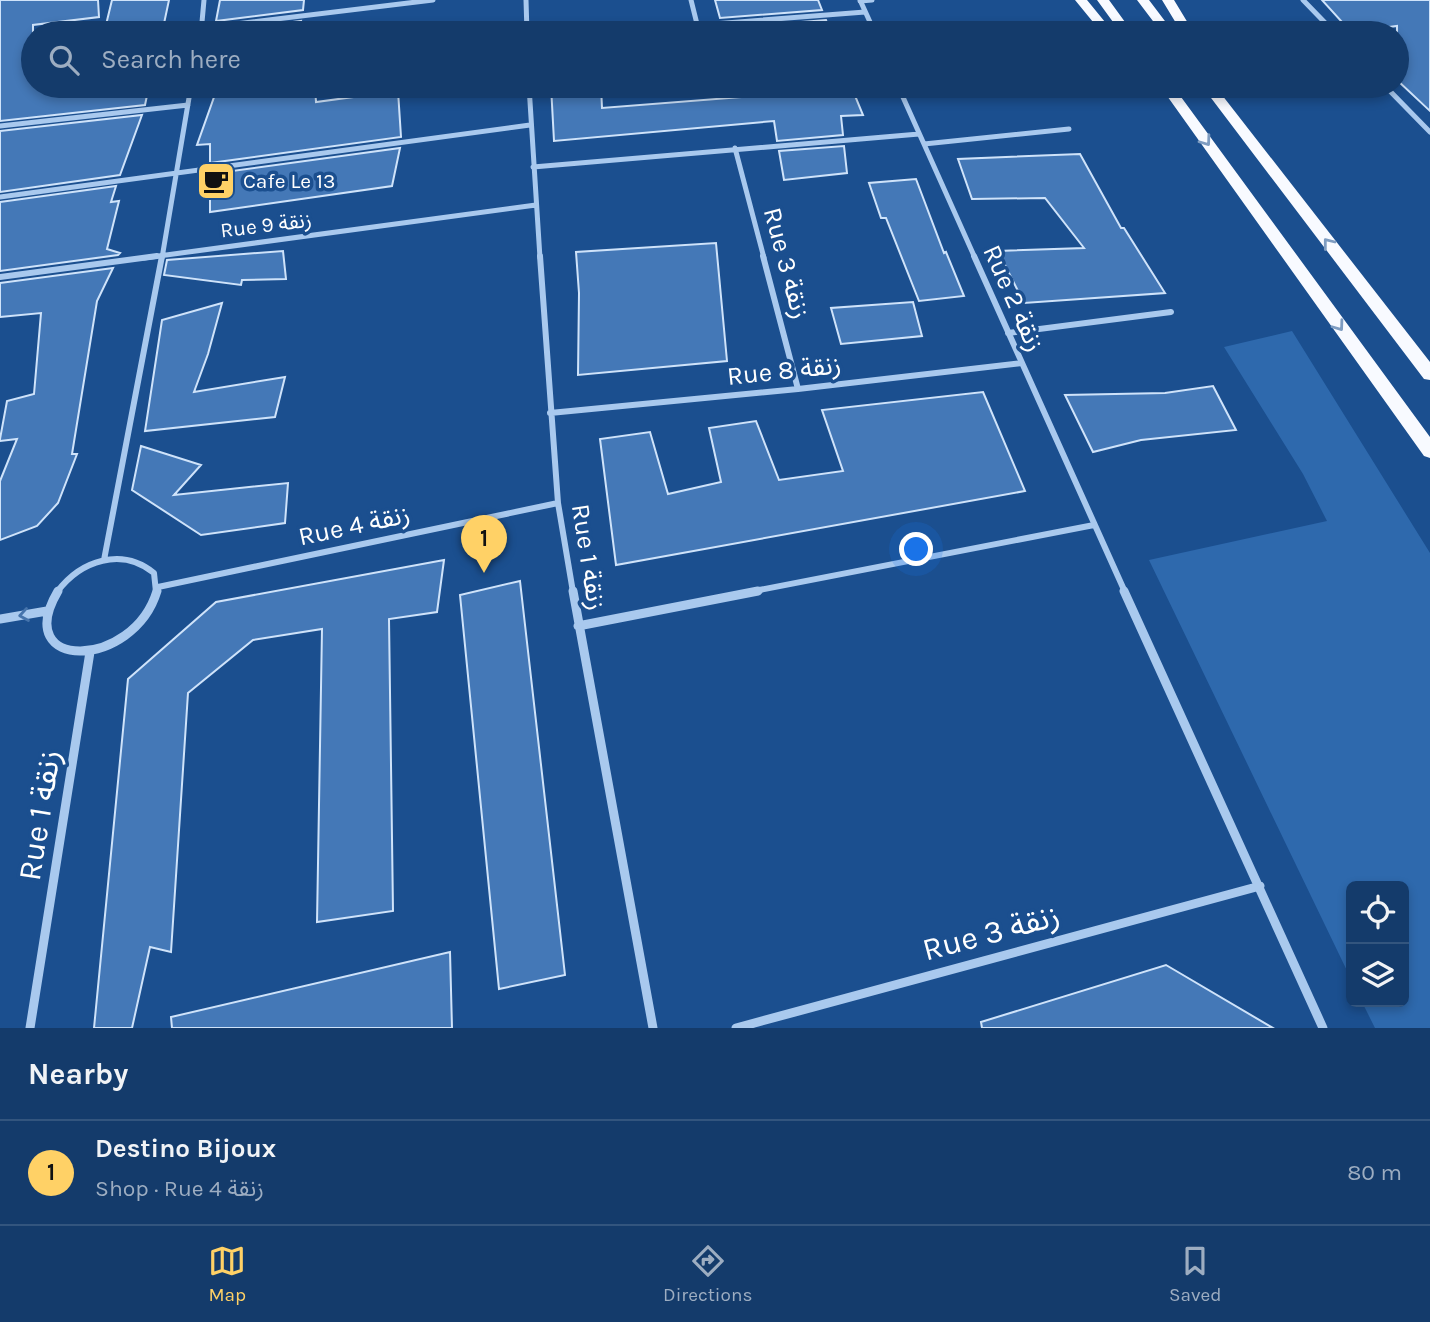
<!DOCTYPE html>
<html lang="en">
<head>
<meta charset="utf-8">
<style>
	:root { --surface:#143b6b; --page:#1d4271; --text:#f1f3f6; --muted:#9dadc1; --line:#33557e; --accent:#ffd166 }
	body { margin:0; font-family:Karla,"Noto Sans Arabic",sans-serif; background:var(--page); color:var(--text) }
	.controls { position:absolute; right:21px; bottom:21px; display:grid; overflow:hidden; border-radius:10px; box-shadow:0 4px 10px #0003 }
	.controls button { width:63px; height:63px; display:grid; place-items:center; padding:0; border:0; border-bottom:2px solid var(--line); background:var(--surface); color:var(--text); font:35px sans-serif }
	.you { position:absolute; left:917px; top:550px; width:24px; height:24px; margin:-18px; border:5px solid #fff; border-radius:50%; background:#1a73e8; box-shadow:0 0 0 10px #1a73e833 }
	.badge { display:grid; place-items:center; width:46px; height:46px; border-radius:50%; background:var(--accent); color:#111; font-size:23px; font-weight:700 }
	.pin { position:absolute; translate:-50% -58px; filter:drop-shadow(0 2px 4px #0008) }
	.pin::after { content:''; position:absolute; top:37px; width:24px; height:21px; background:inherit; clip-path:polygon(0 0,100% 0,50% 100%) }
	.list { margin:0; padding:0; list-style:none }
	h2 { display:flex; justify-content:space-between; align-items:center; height:91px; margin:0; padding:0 28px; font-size:30px }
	h2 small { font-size:23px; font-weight:400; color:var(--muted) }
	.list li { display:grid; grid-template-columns:46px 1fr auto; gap:21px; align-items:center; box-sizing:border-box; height:105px; padding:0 28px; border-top:2px solid var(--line) }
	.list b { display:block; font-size:26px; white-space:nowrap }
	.list p { margin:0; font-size:23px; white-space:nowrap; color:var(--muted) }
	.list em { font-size:23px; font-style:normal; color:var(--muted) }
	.icon { flex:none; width:38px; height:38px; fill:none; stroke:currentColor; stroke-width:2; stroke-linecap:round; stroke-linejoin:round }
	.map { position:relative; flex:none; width:1430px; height:1028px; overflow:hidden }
	.search { position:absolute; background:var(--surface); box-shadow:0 4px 10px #0003; left:21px; right:21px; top:21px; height:77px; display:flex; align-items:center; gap:18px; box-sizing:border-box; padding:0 24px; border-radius:38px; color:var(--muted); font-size:26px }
	.sheet { height:196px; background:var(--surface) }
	nav { display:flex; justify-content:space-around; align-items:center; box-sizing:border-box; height:98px; border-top:2px solid var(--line); background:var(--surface); font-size:19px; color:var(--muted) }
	nav a { display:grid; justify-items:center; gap:4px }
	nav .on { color:var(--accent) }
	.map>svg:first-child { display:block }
</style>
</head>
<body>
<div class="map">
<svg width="1430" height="1028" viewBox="0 0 1430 1028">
	<rect width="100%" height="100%" fill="#1b4f8f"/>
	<path fill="#2e69ad" d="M1292,331L1430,553V1028H1375L1362,1002H1404V886H1351V979L1149,560L1327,521L1303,474L1224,347Z"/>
	<path fill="#4478b7" stroke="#cfe3fa" stroke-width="2" d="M0,0H98L99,17L33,25V86H149L145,105L0,121Z
		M112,0H169L162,33H104Z
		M220,0H304L303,10L216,21Z
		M715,0H818L822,10L720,18Z
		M1322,0H1430V111L1397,80V26L1351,32Z
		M826,20L831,33H724L723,28Z
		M301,21L299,33H214V32Z
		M218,86H315L316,102L398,91L401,137L210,163V144L197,145Z
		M551,86H601L602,108L806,92L804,86H851L863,115L841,116L843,135L777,141L774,121L554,141Z
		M142,115L120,175L0,192V131Z
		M844,146L847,173L784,180L779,151Z
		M400,148L392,186L210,212V174Z
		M1080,154L1121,228H1124L1165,293L1024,303L998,251L1084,248L1045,198L972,199L958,159Z
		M916,179L944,253L946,252L964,296L919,301L886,218H881L869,183Z
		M116,186L111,202L119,201L107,249L120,253L118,255L0,271V202Z
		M716,243L727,361L578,375L579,293L576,252Z
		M283,251L286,279L242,280L241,285L164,275L167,260Z
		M113,268L97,301L72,454H77L58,503L37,526L0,540V481L17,439L0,441V439L7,401L34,394L41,313L0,317V283Z
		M913,302L922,336L841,344L831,308Z
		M222,303L208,354L194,392L285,377L275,417L145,431L162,320Z
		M1213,386L1236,430L1141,440L1093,452L1065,395L1165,393Z
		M983,392L1025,491L616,565L600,439L650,432L668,494L721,482L709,428L756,421L779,480L843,471L822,410Z
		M141,446L201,465L174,495L288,483L285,523L201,535L132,490Z
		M444,560L437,612L389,619L393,911L317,922L322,629L253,640L188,693L171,952L150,947L132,1028H94L128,679L216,602Z
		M520,581L565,975L499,989L460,595Z
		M450,952L452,1028H172L171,1017Z
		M1166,965L1273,1028H982L981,1022Z"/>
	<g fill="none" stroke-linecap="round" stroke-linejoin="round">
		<path stroke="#a9c9ee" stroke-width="5" d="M526,0L527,33
			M691,0L697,24
			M860,0L875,33
			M1303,0L1335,33
			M860,1L872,0
			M202,28L433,0
			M201,33L204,0
			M598,33L865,12
			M529,86L540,258
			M898,86L975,258
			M1385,86L1430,132
			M0,126L188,105
			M924,144L1069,129
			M735,148L764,258
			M533,167L919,134
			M0,197L530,125
			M144,258L536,205
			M162,258L191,86"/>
		<path stroke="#a9c9ee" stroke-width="6" d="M540,256L558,503L573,592
			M763,256L798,389
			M974,256L1125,592
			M0,277L157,256
			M1008,333L1171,312
			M550,413L798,389L1022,363
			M104,560L162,256
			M158,587L558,503
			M57,592C81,560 122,547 154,573L156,592
			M749,592L1094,525"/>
		<path stroke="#a9c9ee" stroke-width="9" d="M58,591C10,672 133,670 157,591
			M573,591L653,1028
			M1124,591L1323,1028
			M0,619L47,611
			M578,626L758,591
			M30,1028L90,652
			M736,1028L1260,886"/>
		<path fill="#f8faff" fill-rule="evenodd" d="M1075,0H1087L1114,33H1102Z
			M1097,0H1109L1133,33H1121Z
			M1137,0H1149L1174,33H1162Z
			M1162,0H1174L1194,33H1182Z
			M1160,86H1173L1430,437V458L1424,456Z
			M1202,86H1215L1430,362V380L1424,379Z"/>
	</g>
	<defs><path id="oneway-chevron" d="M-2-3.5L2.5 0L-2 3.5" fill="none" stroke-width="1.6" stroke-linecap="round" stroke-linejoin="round" transform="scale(1.75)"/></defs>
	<g stroke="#7e9cc1">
		<use href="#oneway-chevron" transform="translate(1206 141) rotate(54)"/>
		<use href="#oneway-chevron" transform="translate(1328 243) rotate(-128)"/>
		<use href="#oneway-chevron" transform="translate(1339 326) rotate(54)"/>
	</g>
	<use stroke="#4674ac" href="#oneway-chevron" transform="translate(24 615) rotate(171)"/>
	<defs>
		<symbol id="cafe-square" viewBox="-11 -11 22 22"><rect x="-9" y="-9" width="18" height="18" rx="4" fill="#ffd166" stroke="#1b4f8f"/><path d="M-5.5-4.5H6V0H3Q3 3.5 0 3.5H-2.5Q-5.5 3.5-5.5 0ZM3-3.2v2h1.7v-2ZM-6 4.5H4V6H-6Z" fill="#111"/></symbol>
	</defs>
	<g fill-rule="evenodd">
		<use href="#cafe-square" x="194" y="159" width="44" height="44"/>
	</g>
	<g text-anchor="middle" stroke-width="7" stroke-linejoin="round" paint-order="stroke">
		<g font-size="21" fill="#fff" stroke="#1b4f8f" text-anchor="start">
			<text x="243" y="188">Cafe Le 13</text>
		</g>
		<g font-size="21" fill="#fff" stroke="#1b4f8f">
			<text transform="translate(266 225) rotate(-7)" y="7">Rue 9 زنقة</text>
		</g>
		<g font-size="26" fill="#fff" stroke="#1b4f8f">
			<text transform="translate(787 263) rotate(75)" y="9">Rue 3 زنقة</text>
			<text transform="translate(1014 298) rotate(66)" y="9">Rue 2 زنقة</text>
			<text transform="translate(784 370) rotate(-6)" y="9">Rue 8 زنقة</text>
			<text transform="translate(354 525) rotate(-12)" y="9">Rue 4 زنقة</text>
			<text transform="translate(589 557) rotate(81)" y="9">Rue 1 زنقة</text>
		</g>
		<g font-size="32" fill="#fff" stroke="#1b4f8f">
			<text transform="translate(39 815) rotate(-81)" y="11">Rue 1 زنقة</text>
			<text transform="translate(991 932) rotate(-15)" y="11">Rue 3 زنقة</text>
		</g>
	</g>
</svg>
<div class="controls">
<button><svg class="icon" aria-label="locate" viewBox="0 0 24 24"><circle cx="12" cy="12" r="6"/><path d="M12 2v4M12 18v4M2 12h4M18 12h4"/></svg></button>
<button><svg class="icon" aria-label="layers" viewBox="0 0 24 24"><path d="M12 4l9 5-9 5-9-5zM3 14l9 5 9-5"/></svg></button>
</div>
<div class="you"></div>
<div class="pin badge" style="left:484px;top:573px">1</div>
<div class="search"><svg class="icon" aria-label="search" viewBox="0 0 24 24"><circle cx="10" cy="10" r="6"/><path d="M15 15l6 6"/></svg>Search here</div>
</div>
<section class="sheet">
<h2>Nearby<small></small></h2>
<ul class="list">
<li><span class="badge">1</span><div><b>Destino Bijoux</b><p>Shop · Rue 4 زنقة</p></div><em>80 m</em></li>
</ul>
</section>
<nav>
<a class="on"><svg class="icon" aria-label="map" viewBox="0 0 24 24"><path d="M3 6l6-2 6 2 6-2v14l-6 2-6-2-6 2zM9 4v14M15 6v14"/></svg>Map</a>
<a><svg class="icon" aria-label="directions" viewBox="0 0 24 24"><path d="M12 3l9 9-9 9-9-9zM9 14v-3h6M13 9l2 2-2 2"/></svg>Directions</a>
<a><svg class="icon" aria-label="saved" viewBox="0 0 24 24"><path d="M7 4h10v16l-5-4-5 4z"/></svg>Saved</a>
</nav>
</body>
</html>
